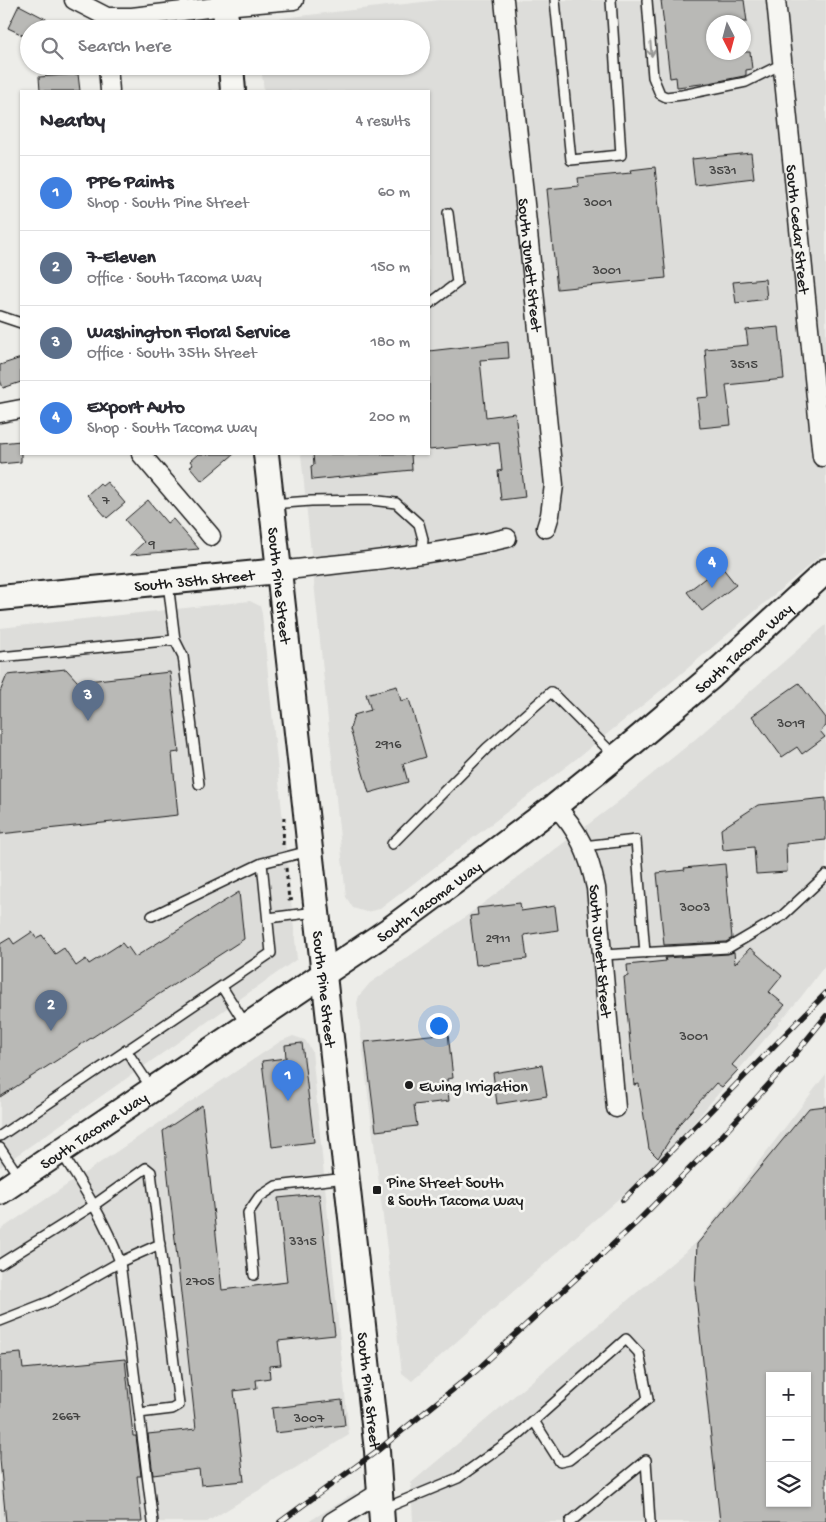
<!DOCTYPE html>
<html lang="en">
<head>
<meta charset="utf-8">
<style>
	:root { --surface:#fff; --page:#f2f2f3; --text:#2b2b33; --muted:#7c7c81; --line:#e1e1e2; --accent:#ea580c }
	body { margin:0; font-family:"Gochi Hand",sans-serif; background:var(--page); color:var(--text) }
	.controls { position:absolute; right:15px; bottom:15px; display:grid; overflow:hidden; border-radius:0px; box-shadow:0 1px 4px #0004 }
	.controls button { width:45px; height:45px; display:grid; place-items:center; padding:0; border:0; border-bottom:1px solid var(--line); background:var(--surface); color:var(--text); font:25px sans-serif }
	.compass { position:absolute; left:706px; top:15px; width:45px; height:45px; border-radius:50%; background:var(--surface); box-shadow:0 1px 4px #0004; rotate:174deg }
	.you { position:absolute; left:438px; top:1025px; width:18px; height:18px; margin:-12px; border:4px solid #fff; border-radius:50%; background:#1a73e8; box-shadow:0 0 0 8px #1a73e833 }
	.badge { display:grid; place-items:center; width:32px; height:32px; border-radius:50%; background:var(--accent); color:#fff; font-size:16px; font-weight:700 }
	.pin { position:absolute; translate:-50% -41px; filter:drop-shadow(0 1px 2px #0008) }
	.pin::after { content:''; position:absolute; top:26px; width:18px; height:15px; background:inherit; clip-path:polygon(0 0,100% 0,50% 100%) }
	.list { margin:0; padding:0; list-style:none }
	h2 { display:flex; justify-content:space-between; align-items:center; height:65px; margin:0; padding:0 20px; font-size:21px }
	h2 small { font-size:16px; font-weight:400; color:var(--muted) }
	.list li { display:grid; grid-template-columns:32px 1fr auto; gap:15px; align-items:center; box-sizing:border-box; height:75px; padding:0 20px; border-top:1px solid var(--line) }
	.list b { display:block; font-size:19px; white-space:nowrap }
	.list p { margin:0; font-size:16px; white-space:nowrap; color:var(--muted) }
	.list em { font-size:16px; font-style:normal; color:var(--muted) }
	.icon { flex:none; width:28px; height:28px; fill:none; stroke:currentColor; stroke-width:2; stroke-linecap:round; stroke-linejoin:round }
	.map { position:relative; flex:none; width:826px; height:1522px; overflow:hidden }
	.search { position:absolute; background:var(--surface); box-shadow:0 1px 4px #0004; left:20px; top:20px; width:410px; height:55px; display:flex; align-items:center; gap:12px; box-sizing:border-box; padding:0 18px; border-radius:28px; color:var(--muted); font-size:19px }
	.panel { position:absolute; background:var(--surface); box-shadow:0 1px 4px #0004; left:20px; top:90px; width:410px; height:365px; border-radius:0px }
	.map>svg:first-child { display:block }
</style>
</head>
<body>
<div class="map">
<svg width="826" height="1522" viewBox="0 0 826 1522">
	<rect width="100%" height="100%" fill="#edede9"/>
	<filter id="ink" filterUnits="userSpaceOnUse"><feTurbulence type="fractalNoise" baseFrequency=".02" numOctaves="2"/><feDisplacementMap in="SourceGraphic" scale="10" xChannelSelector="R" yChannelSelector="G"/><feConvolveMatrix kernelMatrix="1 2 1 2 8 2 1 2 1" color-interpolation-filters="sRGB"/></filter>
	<g filter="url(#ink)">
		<path fill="#ddddda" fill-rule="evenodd" d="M440,0H826V551L669,684L576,759L380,909L366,912L353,908L346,897L301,454H429V91H264L261,66H421V29H257L256,21ZM714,22H744V52H714Z
			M250,601L260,606L262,614L297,959L0,1167V628Z
			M826,625V964L801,997L659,1163L412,1381L402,1373L357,1003L359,996L370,983L453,926L614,805L692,742Z
			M293,1036L305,1040L312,1051L349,1435L207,1522H0V1230L281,1041Z
			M826,1074V1522H413L411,1483L698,1241ZM770,1376H807V1503H770Z
			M356,1492L359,1522H308Z"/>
		<path fill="#b9b9b6" stroke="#1c1c1c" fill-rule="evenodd" d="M661,0H744L747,22H714V52H750L752,69L746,70V75L744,76L709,83L677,87L676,77L670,78Z
			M19,5L65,29H29V38L8,28Z
			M78,74L80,91H40L39,77Z
			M751,153L754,178L695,185L692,159Z
			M655,167L666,278L557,289L547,189L579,186L578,178L631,173L630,170Z
			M765,279L767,299L736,303L733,282Z
			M779,327L784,379L726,385L731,425L700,428L697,398L709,397L705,349L748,345L746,330Z
			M508,342L509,358L480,360L486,417L515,413L525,497L501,500L498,471L502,470L499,443L429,450V351Z
			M21,358V382L3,388L0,380V365Z
			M21,441V462L0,464V443Z
			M198,454H234L202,481L190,467L193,465L190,461Z
			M313,454H411L412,470L312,480L311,466L314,465Z
			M107,482L125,503L107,518L87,495L100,483L102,486Z
			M148,500L167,523L173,519L199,549L130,555L144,542L125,520Z
			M721,566L736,585L702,611L687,592Z
			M66,669L78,682L170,672L179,752L172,753L178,815L0,834V692L7,675Z
			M799,683L826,718V726L820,731L825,737L802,754L797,747L782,757L752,716Z
			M397,686L401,701L409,699L426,757L403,764L408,782L369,793L350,729L354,715L371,710L366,694Z
			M826,798V840L786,844L787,872L756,874L754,847L723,850L721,829L758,805Z
			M725,864L732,938L726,942L664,945L657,873L685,870L684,868Z
			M239,892L244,939L0,1097V944L10,938L14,944L32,932L36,938L42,935L55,954L64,948L76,966L86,959L89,964L122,943L126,948L128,947L135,957Z
			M520,903L521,911L555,906L558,930L524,935L527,959L476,965L470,916L478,915L477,908Z
			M750,948L782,976L769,992L785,1005L732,1065L738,1070L722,1087L716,1083L681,1122L658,1158L649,1149L639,1084L634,1085L624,977L628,976L627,965L666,961L665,958L728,954L734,952L735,964Z
			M448,1033L453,1078L447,1079L449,1101L414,1105L417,1126L376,1131L365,1042Z
			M302,1043L314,1142L272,1147L262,1061L286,1058L285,1045Z
			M542,1065L547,1096L497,1104L493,1073Z
			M202,1105L222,1290L287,1282L278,1198L319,1194L335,1335L278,1341L281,1365L269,1366L270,1378L256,1380L257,1388L234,1391L244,1481L201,1485L199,1469L153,1475L148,1434L196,1429L163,1131Z
			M826,1106V1522H720L695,1286L697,1244L809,1108ZM770,1376H807V1503H770Z
			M21,1353L23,1369L125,1359L133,1436H136L141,1476H137L142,1522H6L0,1460V1355Z
			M342,1400L345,1425L275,1433L272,1408Z"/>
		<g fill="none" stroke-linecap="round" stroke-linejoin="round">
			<defs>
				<path id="lane" d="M555,0L571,160L621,155L611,0
					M647,0L653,77L660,94L666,97L682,95L746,82L782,64
					M429,304L457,283L448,213
					M0,316L21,323
					M271,504L311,501L371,500L396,503L419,524L423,539L422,553
					M168,583L175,640L183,656L199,784
					M0,657L175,640
					M392,844L487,748L551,692L616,757
					M583,846L636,840L645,953
					M152,916L262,863L309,851
					M268,918L316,912
					M602,955L728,948L782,916L826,875
					M222,987L246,1025
					M126,1050L152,1089
					M0,1136L271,953L262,863
					M0,1148L20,1178
					M61,1152C84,1188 106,1222 120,1262L153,1522
					M0,1264L94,1205L146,1168L151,1172L179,1405L172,1409L139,1413
					M254,1275L248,1213L259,1197L276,1186L346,1178
					M0,1321L51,1301L120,1262L160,1244
					M383,1509L458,1478L518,1435L626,1339L639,1353L648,1399L569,1460L560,1462L534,1421
					M570,1522L646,1460L650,1522"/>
				<g id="street">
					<path d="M74,0L107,17H132L225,6L294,0"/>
					<path id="s1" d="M504,0L554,485L550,515L546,528"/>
					<path id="s2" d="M776,0L822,457"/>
					<path d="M108,66L110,91"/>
					<path d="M0,413L21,409"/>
					<path d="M141,454L211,536"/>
					<path d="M279,571C354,562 432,556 507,538"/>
					<path id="s3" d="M555,806C579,830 589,855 596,888L616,1108"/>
					<path d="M332,1522L379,1493"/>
				</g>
				<g id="secondary">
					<path d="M224,0L227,29"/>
					<path d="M231,66L233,91"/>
					<path id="s4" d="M266,454L377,1451L382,1522"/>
					<path id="s5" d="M0,598L279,571"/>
					<path id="s6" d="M0,1192L389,930L462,876L555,806L628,747L712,676L826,571"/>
				</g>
			</defs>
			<use href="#lane" stroke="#1c1c1c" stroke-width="12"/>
			<use href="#street" stroke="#1c1c1c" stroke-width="21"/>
			<use href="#secondary" stroke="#1c1c1c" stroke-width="28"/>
			<path stroke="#1c1c1c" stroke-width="3" stroke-dasharray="4 4" stroke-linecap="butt" d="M283,845L284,816
				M286,868L289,900L295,899"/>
			<use href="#lane" stroke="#f6f6f2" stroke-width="9"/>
			<use href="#street" stroke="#f6f6f2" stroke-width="18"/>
			<use href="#secondary" stroke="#f6f6f2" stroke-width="24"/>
			<defs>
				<path id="rail" d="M623,1200L826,993
					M280,1522L377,1451L477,1370L636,1223L721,1137L788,1063L826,1016"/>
			</defs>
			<use href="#rail" stroke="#1c1c1c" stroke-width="5.5"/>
			<use href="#rail" stroke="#f6f6f2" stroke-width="4" stroke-dasharray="11" stroke-linecap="butt"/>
		</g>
		<defs><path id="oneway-shaft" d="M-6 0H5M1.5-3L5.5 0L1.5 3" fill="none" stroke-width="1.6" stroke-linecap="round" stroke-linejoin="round" transform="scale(1.25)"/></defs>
		<use stroke="#949492" href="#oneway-shaft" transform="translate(651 49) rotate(85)"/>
	</g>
	<g fill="#1c1c1c" stroke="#f6f6f2" stroke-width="2">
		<circle cx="409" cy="1085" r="5"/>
		<rect x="372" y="1185" width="10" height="10" rx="2.5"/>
	</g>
	<g text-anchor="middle" stroke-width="5" stroke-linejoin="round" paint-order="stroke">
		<g font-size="14" fill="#434342">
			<text x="723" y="174">3531</text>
			<text x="598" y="206">3001</text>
			<text x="607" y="274">3001</text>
			<text x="744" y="368">3515</text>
			<text x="106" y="504">7</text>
			<text x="152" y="548">9</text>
			<text x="791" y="727">3019</text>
			<text x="388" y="748">2916</text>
			<text x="695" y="911">3003</text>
			<text x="498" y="942">2911</text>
			<text x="694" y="1040">3001</text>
			<text x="303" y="1245">3315</text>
			<text x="200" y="1285">2705</text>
			<text x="66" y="1420">2667</text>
			<text x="309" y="1422">3007</text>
		</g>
		<g font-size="16" fill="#1c1c1c" stroke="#f6f6f2">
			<text dy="6" stroke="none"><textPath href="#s2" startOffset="230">South Cedar Street</textPath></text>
			<text dy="6" stroke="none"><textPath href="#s1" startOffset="266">South Junett Street</textPath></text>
			<text dy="6" stroke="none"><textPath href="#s5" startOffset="195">South 35th Street</textPath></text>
			<text dy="6" stroke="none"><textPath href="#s4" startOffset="132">South Pine Street</textPath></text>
			<text dy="6" stroke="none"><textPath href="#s6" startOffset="922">South Tacoma Way</textPath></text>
			<text dy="6" stroke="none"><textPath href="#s6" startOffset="518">South Tacoma Way</textPath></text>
			<text dy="6" stroke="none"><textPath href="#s3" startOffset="156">South Junett Street</textPath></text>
			<text dy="6" stroke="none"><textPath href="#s4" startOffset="538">South Pine Street</textPath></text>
			<text dy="6" stroke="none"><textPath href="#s6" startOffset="112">South Tacoma Way</textPath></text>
			<text dy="6" stroke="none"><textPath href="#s4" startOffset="942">South Pine Street</textPath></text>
		</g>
		<g font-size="16" fill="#1c1c1c" stroke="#f6f6f2" text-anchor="start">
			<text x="419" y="1091">Ewing Irrigation</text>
			<text x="387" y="1187">Pine Street South<tspan x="387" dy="18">&amp; South Tacoma Way</tspan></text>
		</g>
	</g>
</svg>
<div class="controls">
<button>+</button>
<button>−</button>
<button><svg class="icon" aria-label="layers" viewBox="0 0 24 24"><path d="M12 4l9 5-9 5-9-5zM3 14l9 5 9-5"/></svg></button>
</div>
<svg class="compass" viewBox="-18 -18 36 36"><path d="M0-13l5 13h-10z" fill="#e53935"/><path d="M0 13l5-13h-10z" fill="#7c7c81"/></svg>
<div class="you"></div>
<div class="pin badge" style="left:288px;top:1101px;background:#3f7fe0">1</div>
<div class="pin badge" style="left:51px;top:1031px;background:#5c6f8a">2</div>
<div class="pin badge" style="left:88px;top:721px;background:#5c6f8a">3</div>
<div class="pin badge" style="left:712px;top:588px;background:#3f7fe0">4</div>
<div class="search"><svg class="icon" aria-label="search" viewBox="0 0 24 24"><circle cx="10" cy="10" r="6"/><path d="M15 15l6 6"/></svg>Search here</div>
<section class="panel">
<h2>Nearby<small>4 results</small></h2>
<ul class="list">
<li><span class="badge" style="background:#3f7fe0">1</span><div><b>PPG Paints</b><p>Shop · South Pine Street</p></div><em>60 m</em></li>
<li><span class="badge" style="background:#5c6f8a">2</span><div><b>7-Eleven</b><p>Office · South Tacoma Way</p></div><em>150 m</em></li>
<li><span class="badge" style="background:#5c6f8a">3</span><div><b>Washington Floral Service</b><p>Office · South 35th Street</p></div><em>180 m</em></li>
<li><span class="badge" style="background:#3f7fe0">4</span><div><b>Export Auto</b><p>Shop · South Tacoma Way</p></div><em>200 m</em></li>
</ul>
</section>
</div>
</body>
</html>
